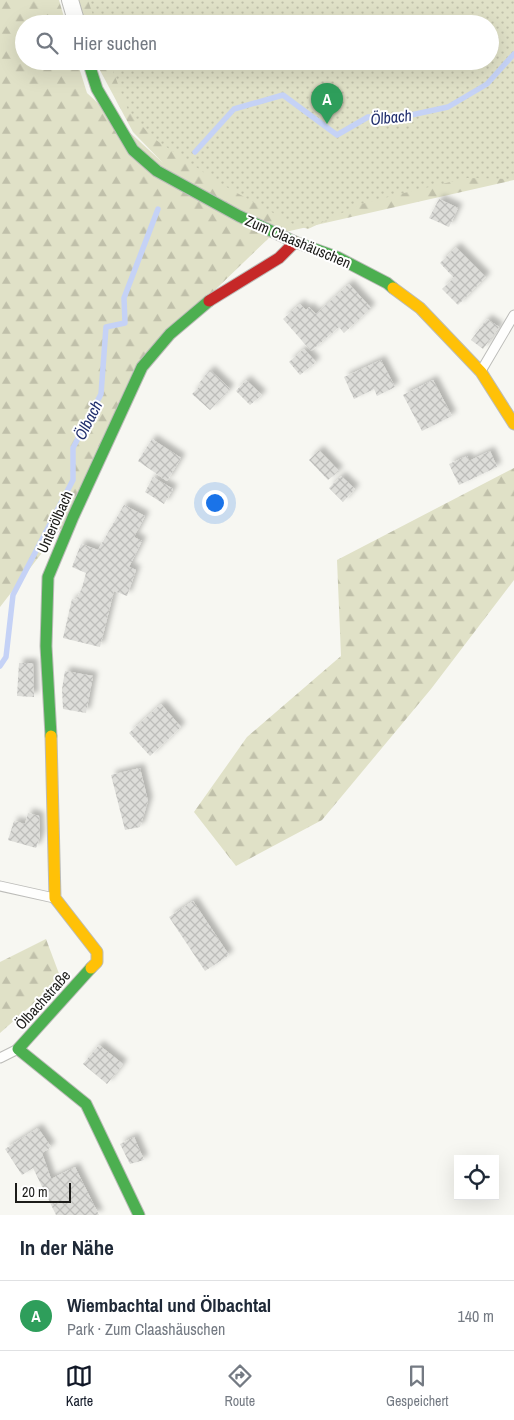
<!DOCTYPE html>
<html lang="de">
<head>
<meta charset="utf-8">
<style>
	:root { --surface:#fff; --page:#f6f6f7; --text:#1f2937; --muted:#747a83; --line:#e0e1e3; --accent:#111827 }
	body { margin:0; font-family:"Archivo Narrow",sans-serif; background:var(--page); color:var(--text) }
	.controls { position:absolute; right:15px; bottom:15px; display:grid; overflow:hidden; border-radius:0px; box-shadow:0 5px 20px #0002 }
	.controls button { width:45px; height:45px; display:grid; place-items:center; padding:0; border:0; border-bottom:1px solid var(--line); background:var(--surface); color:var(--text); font:25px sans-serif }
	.scale { position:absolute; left:15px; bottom:12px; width:56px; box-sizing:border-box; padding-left:5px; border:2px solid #1c1c19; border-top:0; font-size:14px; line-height:18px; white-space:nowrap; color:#1c1c19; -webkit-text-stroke:4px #fff; paint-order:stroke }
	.you { position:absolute; left:214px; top:502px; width:18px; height:18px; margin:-12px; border:4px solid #fff; border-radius:50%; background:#1a73e8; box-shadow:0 0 0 8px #1a73e833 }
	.badge { display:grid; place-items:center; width:32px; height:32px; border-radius:50%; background:var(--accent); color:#fff; font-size:16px; font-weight:700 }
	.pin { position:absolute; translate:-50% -41px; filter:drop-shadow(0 1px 2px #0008) }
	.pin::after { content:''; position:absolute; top:26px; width:18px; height:15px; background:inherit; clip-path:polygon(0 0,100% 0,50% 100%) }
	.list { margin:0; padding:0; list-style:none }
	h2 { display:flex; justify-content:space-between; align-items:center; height:65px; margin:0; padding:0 20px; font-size:21px }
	h2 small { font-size:16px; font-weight:400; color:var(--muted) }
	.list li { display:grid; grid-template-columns:32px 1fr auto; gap:15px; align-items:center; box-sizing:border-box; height:70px; padding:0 20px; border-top:1px solid var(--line) }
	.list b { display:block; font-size:19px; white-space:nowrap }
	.list p { margin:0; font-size:16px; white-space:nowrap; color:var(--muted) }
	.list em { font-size:16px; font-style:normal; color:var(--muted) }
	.icon { flex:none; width:28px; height:28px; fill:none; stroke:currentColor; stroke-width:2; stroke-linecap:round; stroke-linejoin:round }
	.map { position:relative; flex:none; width:514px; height:1215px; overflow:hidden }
	.search { position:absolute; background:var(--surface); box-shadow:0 5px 20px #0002; left:15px; right:15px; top:15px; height:55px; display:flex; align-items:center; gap:12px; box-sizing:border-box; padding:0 18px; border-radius:28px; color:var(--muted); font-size:19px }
	.sheet { height:135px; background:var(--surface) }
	nav { display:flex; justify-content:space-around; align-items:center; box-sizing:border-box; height:70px; border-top:1px solid var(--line); background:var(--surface); font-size:14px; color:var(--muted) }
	nav a { display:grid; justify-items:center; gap:2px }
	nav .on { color:var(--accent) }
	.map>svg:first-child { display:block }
</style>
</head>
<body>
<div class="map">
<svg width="514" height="1215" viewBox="0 0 514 1215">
	<defs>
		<pattern id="forest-firs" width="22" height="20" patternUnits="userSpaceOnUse" patternTransform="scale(1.25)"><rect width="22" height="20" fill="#e0e1c7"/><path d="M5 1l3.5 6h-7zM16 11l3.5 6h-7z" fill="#c0c0aa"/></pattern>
		<pattern id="park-dots" width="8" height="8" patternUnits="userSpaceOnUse" patternTransform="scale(1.25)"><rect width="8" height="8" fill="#e0e1c7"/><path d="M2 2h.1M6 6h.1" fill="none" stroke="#c0c0aa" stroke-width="1.8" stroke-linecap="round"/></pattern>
		<pattern id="building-cross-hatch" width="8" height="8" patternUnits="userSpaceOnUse" patternTransform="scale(1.25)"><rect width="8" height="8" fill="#ddddd9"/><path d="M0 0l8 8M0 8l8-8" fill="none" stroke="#bdbdba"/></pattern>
		<filter id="shadow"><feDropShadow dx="4.5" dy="-4.5" stdDeviation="2.5" flood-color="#0004"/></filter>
	</defs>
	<rect width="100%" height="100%" fill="#f7f7f2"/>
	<path fill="url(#forest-firs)" d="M0,0H59L66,24H24V61H77L87,93L163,163L133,132L95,61H490V24H82L74,0H514V180L272,235L135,367L65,523L0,607Z
		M514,468V580L431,689L322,820L236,866L194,812L247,737L341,656L337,560Z
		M46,939L61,979L0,1033V962Z"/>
	<path fill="url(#park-dots)" d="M88,0H514V179L467,178L404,193L361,204L308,229L293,224L221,184L153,138L128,110L109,61H490V24H96Z"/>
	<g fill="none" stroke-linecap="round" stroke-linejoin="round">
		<path stroke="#c5d2f6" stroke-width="5.5" d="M195,152L234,109L283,95L337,135L368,117H402L448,107L487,84L514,54
			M0,666L6,657L13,595L73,480V448L101,394L106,327L125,323L124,298L158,209"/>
	</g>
	<path fill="url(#building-cross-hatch)" filter="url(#shadow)" d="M439,199L458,208L449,227L429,218Z
		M456,247L486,277L458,305L442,289L454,278L440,263Z
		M349,284L371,308L344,333L339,327L311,351L283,319L300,304L306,310L309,307L316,314Z
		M487,319L499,327L483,349L471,340Z
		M304,349L316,362L300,375L289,362Z
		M381,360L395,387L377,396L374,389L354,399L344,377Z
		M210,370L230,389L210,410L192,394L201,385L199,383Z
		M246,380L262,395L250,405L236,391Z
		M433,380L452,416L422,431L403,395Z
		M152,439L181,458L167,481L138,461Z
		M319,450L339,471L328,480L309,460Z
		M490,451L497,467L459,485L449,464L467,456L469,461Z
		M341,476L355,489L343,502L329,488Z
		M153,477L173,489L164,504L145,492Z
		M124,505L145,516L134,537L142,541L129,567L136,570L127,596L114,591L100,647L63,638L72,599L76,600L82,588L86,573L72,567L81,544L98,550Z
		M19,663H33L34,697L17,696Z
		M65,671L93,676L86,713L63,709L62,689Z
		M161,704L181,727L150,756L129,733Z
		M140,768L148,801L140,827L125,830L111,775Z
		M28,813L39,816L40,836L36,848L8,840L14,821L25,824Z
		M193,901L229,955L205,971L169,917Z
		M99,1045L123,1064L107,1084L83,1064Z
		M38,1128L51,1147L42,1153L51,1179L75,1167L99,1215H56L33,1168L22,1175L5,1149Z
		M134,1137L144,1160L130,1164L120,1144Z"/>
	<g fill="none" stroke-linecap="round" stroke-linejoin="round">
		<defs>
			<path id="lane" d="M481,371L514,315
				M0,886L54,898
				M0,1058L18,1049"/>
			<path id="street" d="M70,0L77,24"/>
			<path id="fast" d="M88,61L97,89L133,150L157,171L239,216L295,242L337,257L387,283L393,288
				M51,736L46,646L48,577L73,517L142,367L170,334L209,301
				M91,968L18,1049L86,1104L139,1215"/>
			<path id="slow" d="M393,288L420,308L481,372L514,424
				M51,736L55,898L97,952V962L91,968"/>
			<path id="jam" d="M209,301L279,258L295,242"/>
		</defs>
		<use href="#lane" stroke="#bcbcb9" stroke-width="11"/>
		<use href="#street" stroke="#bcbcb9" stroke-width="18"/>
		<use href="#fast" stroke="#bcbcb9" stroke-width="13"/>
		<use href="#slow" stroke="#bcbcb9" stroke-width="13"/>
		<use href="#jam" stroke="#bcbcb9" stroke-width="13"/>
		<use href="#lane" stroke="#fefefd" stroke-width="9"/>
		<use href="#street" stroke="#fefefd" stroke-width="16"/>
		<use href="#fast" stroke="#4caf50" stroke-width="11"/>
		<use href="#slow" stroke="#ffc107" stroke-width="11"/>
		<use href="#jam" stroke="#c62828" stroke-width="11"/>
	</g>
	<g text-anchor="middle" stroke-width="4" stroke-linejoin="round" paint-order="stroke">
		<g font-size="15" fill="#1c1c19" stroke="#fff">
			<text transform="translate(298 242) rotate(23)" y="5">Zum Claashäuschen</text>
			<text transform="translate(55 522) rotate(-66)" y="5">Unterölbach</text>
			<text transform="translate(43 1000) rotate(-48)" y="5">Ölbachstraße</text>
		</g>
		<g font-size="16" font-style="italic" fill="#212f6d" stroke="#fff">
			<text transform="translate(391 117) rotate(-6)" y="6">Ölbach</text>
			<text transform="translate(88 420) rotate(-63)" y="6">Ölbach</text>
		</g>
	</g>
</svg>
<div class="controls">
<button><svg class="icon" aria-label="locate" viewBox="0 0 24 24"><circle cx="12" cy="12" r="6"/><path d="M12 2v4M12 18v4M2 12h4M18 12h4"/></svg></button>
</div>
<div class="scale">20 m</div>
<div class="you"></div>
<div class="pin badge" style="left:327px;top:124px;background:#2e9e5b">A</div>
<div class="search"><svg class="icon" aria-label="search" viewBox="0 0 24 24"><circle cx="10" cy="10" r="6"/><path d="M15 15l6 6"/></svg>Hier suchen</div>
</div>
<section class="sheet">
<h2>In der Nähe<small></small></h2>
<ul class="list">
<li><span class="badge" style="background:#2e9e5b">A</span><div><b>Wiembachtal und Ölbachtal</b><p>Park · Zum Claashäuschen</p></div><em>140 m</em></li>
</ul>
</section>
<nav>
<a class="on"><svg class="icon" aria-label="map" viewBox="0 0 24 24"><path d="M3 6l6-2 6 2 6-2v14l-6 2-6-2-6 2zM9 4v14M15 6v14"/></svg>Karte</a>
<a><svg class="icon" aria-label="directions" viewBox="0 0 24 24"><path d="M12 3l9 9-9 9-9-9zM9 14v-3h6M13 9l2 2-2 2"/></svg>Route</a>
<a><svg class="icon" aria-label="saved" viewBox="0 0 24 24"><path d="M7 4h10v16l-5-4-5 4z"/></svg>Gespeichert</a>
</nav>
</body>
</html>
